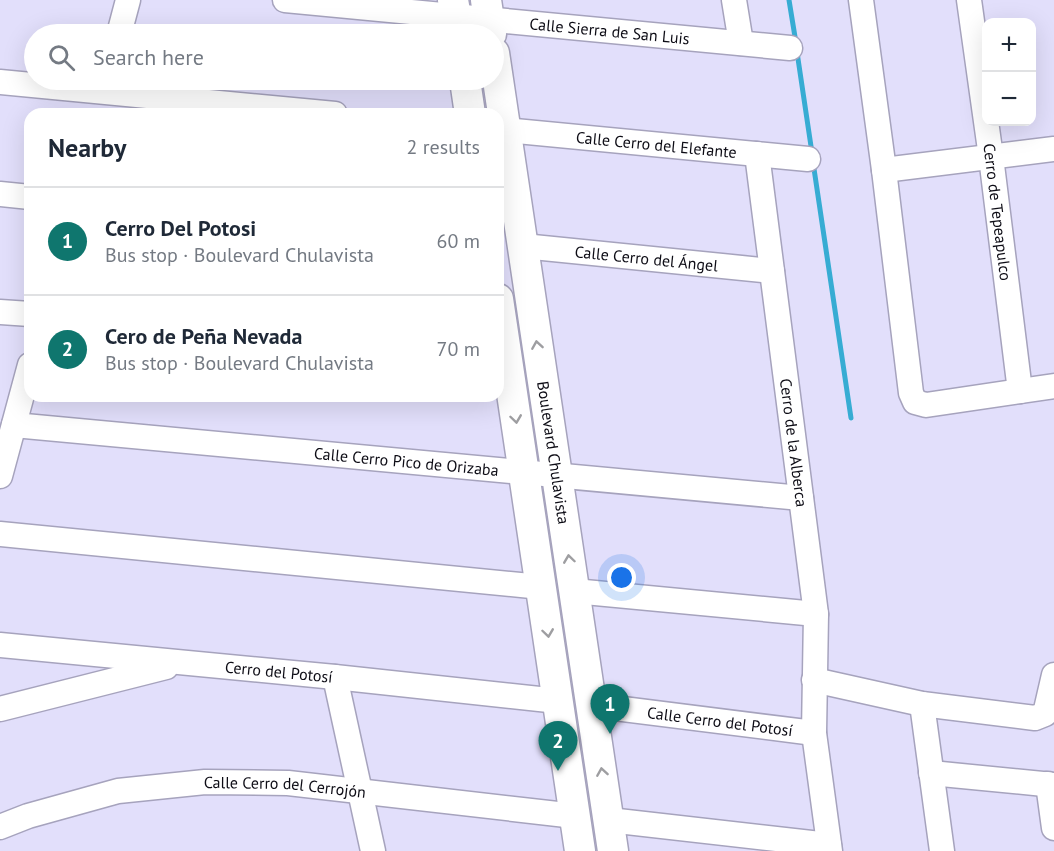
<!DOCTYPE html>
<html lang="en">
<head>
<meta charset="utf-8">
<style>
	:root { --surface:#fff; --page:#f2f2f3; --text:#1f2937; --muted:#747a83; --line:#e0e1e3; --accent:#0f766e }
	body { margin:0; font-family:"PT Sans",sans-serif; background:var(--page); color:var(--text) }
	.controls { position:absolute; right:18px; top:18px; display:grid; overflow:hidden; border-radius:12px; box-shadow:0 6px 24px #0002 }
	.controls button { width:54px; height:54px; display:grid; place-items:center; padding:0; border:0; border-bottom:2px solid var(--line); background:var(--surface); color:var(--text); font:30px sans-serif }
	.you { position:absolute; left:622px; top:578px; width:21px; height:21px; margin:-15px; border:4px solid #fff; border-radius:50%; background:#1a73e8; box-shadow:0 0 0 9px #1a73e833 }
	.badge { display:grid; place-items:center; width:39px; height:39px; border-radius:50%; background:var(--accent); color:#fff; font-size:20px; font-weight:700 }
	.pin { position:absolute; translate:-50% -50px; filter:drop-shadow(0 2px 3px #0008) }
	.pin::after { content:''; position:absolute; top:32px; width:21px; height:18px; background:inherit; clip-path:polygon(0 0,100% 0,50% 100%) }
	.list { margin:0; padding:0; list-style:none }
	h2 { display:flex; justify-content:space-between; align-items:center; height:78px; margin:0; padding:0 24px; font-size:26px }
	h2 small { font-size:20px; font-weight:400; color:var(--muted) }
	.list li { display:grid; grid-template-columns:39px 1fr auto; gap:18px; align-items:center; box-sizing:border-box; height:108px; padding:0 24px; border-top:2px solid var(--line) }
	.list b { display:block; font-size:22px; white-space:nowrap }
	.list p { margin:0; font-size:20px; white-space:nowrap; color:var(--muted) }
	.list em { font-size:20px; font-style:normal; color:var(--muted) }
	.icon { flex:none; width:33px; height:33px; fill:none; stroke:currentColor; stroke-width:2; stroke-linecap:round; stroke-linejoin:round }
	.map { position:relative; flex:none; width:1054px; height:851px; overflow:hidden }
	.search { position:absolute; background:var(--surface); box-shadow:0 6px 24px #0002; left:24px; top:24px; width:480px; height:66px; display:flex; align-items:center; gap:15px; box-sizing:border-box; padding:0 21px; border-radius:33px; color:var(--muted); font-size:22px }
	.panel { position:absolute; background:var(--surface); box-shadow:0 6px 24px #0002; left:24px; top:108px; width:480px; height:294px; border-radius:18px }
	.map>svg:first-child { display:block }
</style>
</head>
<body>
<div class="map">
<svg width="1054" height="851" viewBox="0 0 1054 851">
	<rect width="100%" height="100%" fill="#e2dffb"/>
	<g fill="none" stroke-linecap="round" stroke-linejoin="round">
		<path stroke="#37acd3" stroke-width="5" d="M789,0L796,43
			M797,52L812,153
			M813,162L851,418"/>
		<defs>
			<g id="minor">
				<path id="s1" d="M285,0L790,48"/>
				<path d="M734,0L741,43"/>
				<path d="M861,0L884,170L911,393L915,402L926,405L1054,386"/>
				<path id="s2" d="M969,0L991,157L1020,391"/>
				<path d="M119,34L128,0"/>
				<path d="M0,82L335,114"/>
				<path id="s3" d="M505,130L808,159"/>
				<path id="s4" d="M757,154L816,614L814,733L830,851"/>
				<path d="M884,170L1054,149"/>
				<path d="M0,194L30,197"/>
				<path id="s5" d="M523,246L772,271"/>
				<path d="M0,312L30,314"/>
				<path id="s6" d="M14,425L801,498"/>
				<path d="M0,476L30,365"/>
				<path d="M0,534L541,587"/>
				<path d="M574,591L816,614"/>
				<path id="s7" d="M0,645L335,677L558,701"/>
				<path d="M335,677L373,851"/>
				<path d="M814,680L922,704L1035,718L1045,714L1054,675"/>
				<path d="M922,704L942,851"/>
				<path id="s8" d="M591,705L814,733"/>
				<path d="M0,709L166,667"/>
				<path d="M931,773L1054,785"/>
				<path d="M1048,784L1054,828"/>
				<path d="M609,820L829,845"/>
				<path id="s9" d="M0,827L28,816L118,791L205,782L288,783L575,816"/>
			</g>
			<g id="major">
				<path d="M453,0L459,34"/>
				<path d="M486,0L491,34"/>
				<path id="s10" d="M494,53L613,851"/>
				<path d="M465,80L470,114"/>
				<path d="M498,299L580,851"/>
			</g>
		</defs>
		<use href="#minor" stroke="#a6a3bd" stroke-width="27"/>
		<use href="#major" stroke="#a6a3bd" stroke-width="33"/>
		<use href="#minor" stroke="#fff" stroke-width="24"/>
		<use href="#major" stroke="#fff" stroke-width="30"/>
	</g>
	<defs><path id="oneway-chevron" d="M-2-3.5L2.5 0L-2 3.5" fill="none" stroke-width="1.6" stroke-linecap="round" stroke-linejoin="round" transform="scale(1.5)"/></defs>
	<g stroke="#9e9ea1">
		<use href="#oneway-chevron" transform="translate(537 345) rotate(-99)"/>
		<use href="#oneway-chevron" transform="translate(516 419) rotate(82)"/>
		<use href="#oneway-chevron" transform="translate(569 559) rotate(-98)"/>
		<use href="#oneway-chevron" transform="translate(548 633) rotate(82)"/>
		<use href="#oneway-chevron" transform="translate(602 772) rotate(-99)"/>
	</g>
	<g text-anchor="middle" stroke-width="4.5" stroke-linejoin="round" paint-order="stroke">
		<g font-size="16" fill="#0d0c15" stroke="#efeeff">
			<text dy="6" stroke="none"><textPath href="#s1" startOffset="326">Calle Sierra de San Luis</textPath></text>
			<text dy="6" stroke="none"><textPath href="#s3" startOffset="152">Calle Cerro del Elefante</textPath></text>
			<text dy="6" stroke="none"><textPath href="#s2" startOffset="214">Cerro de Tepeapulco</textPath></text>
			<text dy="6" stroke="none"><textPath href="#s5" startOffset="124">Calle Cerro del Ángel</textPath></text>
			<text dy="6" stroke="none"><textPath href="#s4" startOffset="291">Cerro de la Alberca</textPath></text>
			<text dy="6" stroke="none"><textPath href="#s10" startOffset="404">Boulevard Chulavista</textPath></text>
			<text dy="6" stroke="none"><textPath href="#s6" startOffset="394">Calle Cerro Pico de Orizaba</textPath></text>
			<text dy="6" stroke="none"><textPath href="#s7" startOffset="280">Cerro del Potosí</textPath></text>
			<text dy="6" stroke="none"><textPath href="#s8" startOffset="130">Calle Cerro del Potosí</textPath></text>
			<text dy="6" stroke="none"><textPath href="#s9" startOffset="291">Calle Cerro del Cerrojón</textPath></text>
		</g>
	</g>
</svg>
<div class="controls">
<button>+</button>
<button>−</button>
</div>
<div class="you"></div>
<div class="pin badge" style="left:610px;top:734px">1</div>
<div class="pin badge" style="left:558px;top:771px">2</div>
<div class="search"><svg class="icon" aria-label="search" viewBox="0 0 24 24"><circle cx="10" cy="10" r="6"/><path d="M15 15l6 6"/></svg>Search here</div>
<section class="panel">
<h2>Nearby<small>2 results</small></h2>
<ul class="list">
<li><span class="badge">1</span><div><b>Cerro Del Potosi</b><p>Bus stop · Boulevard Chulavista</p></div><em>60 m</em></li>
<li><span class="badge">2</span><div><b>Cero de Peña Nevada</b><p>Bus stop · Boulevard Chulavista</p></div><em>70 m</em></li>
</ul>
</section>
</div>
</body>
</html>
